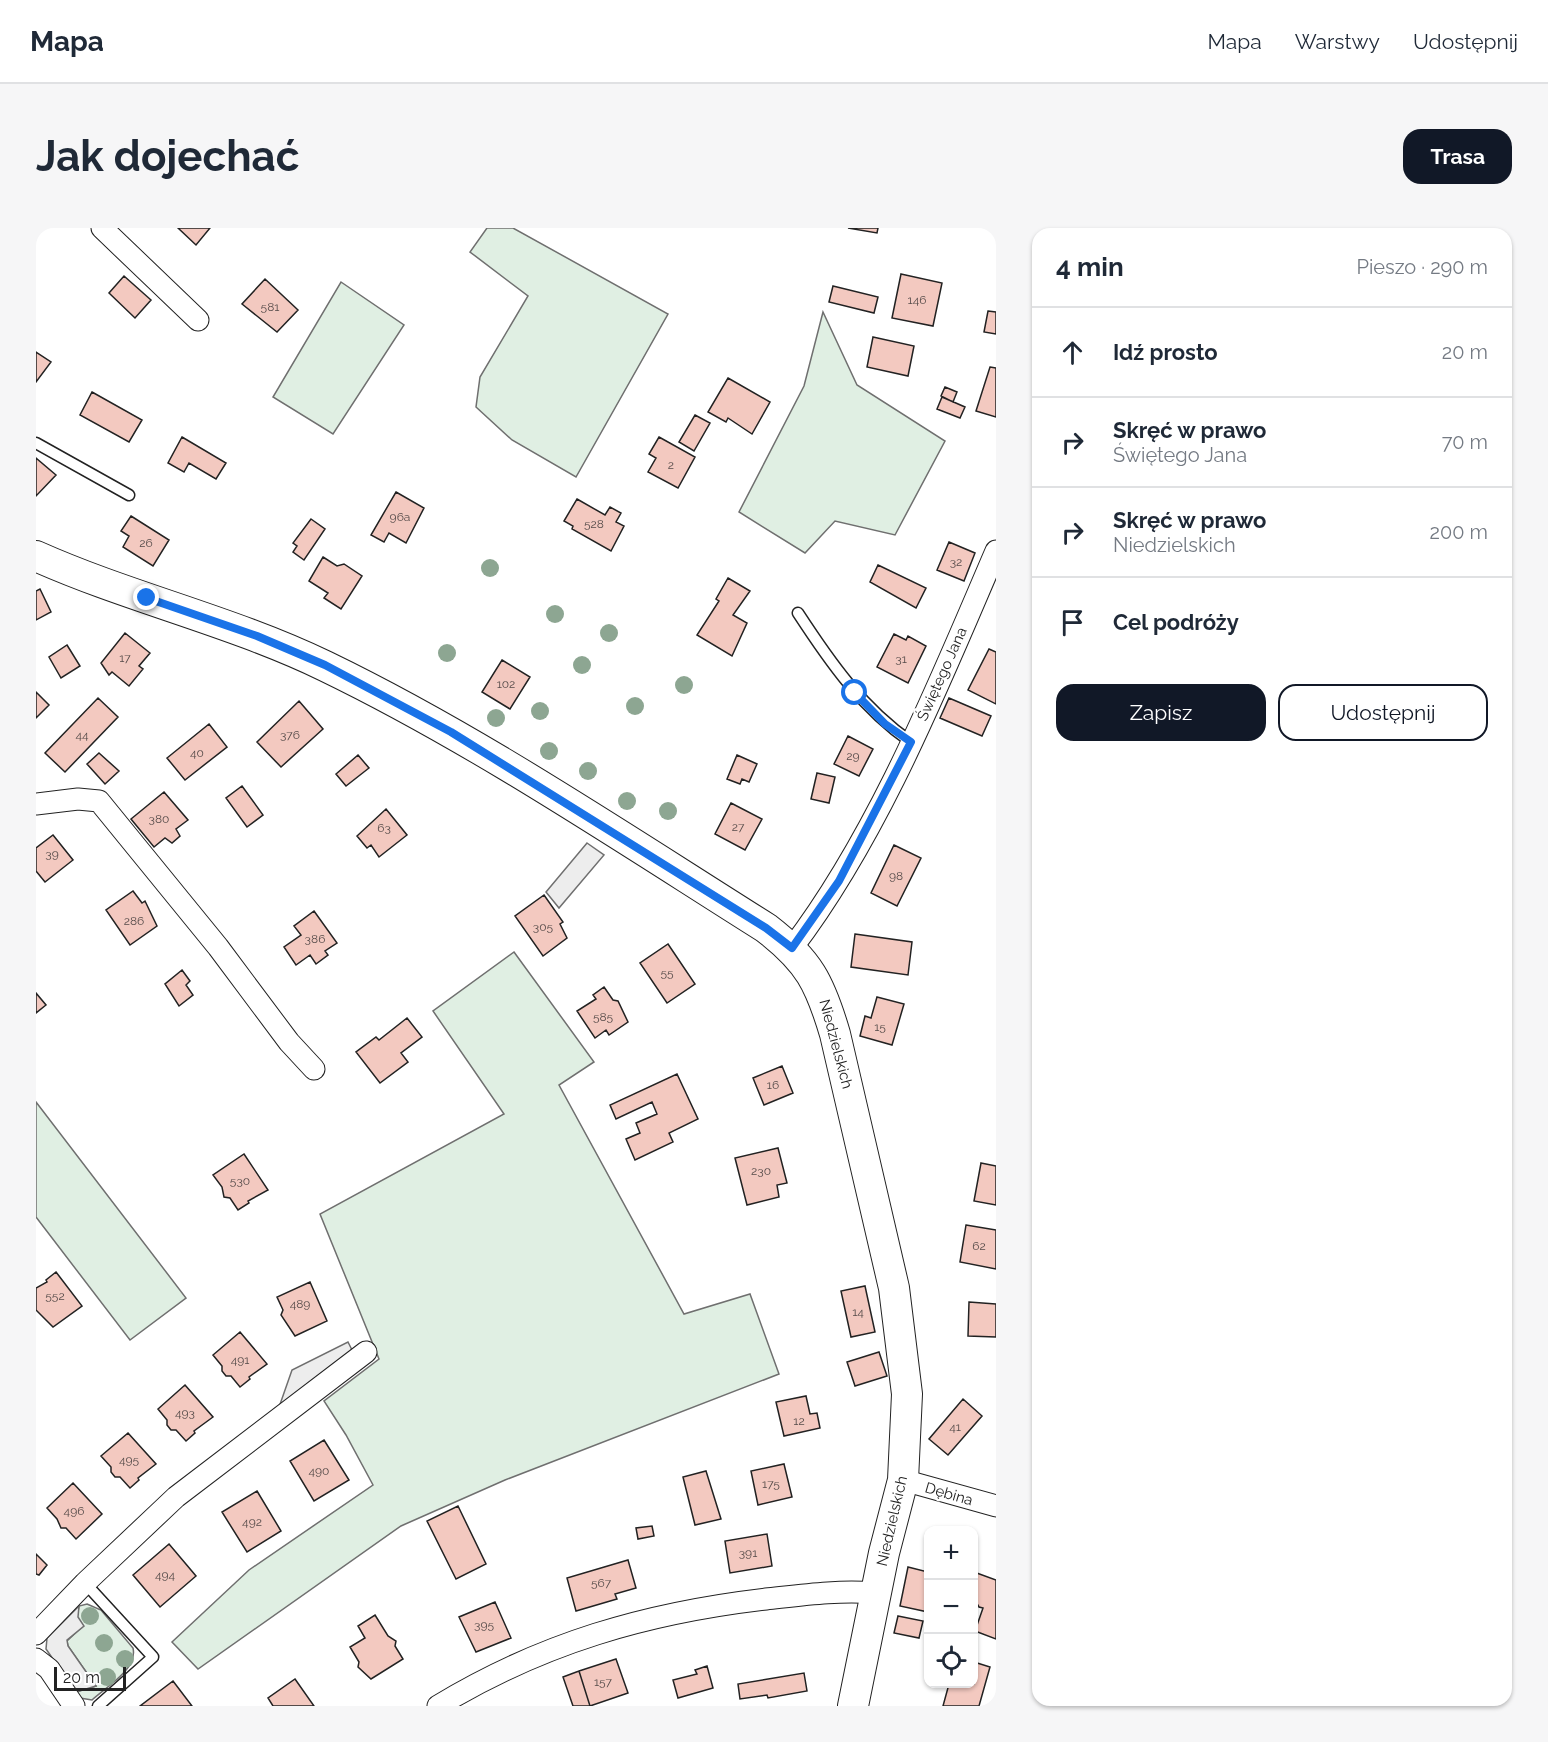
<!DOCTYPE html>
<html lang="pl">
<head>
<meta charset="utf-8">
<style>
	:root { --surface:#fff; --page:#f6f6f7; --text:#1f2937; --muted:#747a83; --line:#e0e1e3; --accent:#111827 }
	body { margin:0; font-family:Raleway,sans-serif; background:var(--page); color:var(--text) }
	.controls { position:absolute; right:18px; bottom:18px; display:grid; overflow:hidden; border-radius:12px; box-shadow:0 2px 4px #0004 }
	.controls button { width:54px; height:54px; display:grid; place-items:center; padding:0; border:0; border-bottom:2px solid var(--line); background:var(--surface); color:var(--text); font:30px sans-serif }
	.scale { position:absolute; left:18px; bottom:15px; width:72px; box-sizing:border-box; padding-left:6px; border:3px solid #222; border-top:0; font-size:16px; line-height:21px; white-space:nowrap; color:#222; -webkit-text-stroke:4px #fff; paint-order:stroke }
	.stop { position:absolute; width:18px; height:18px; margin:-14px; border:4px solid #1a73e8; border-radius:50%; background:#fff }
	.stop.end { background:#1a73e8; border-color:#fff; box-shadow:0 2px 6px #0008 }
	.list { margin:0; padding:0; list-style:none }
	h2 { display:flex; justify-content:space-between; align-items:center; height:78px; margin:0; padding:0 24px; font-size:26px }
	h2 small { font-size:20px; font-weight:400; color:var(--muted) }
	.list li { display:grid; grid-template-columns:39px 1fr auto; gap:18px; align-items:center; box-sizing:border-box; height:90px; padding:0 24px; border-top:2px solid var(--line) }
	.list b { display:block; font-size:22px; white-space:nowrap }
	.list p { margin:0; font-size:20px; white-space:nowrap; color:var(--muted) }
	.list em { font-size:20px; font-style:normal; color:var(--muted) }
	.actions { display:flex; gap:12px; padding:18px 24px }
	.actions a { flex:1; padding:14px 0; border:2px solid var(--accent); border-radius:18px; text-align:center; font-size:21px; color:var(--accent) }
	.actions .main { background:var(--accent); color:#fff }
	.icon { flex:none; width:33px; height:33px; fill:none; stroke:currentColor; stroke-width:2; stroke-linecap:round; stroke-linejoin:round }
	.map { position:relative; flex:none; width:960px; height:1478px; overflow:hidden; border-radius:18px }
	header { display:flex; align-items:center; gap:36px; box-sizing:border-box; height:84px; padding:0 30px; background:var(--surface); border-bottom:2px solid var(--line) }
	header strong { font-size:28px }
	nav { display:flex; gap:33px; margin-inline-start:auto; font-size:21px }
	.intro { display:flex; align-items:center; justify-content:space-between; box-sizing:border-box; height:144px; padding:0 36px }
	h1 { margin:0; font-size:42px }
	.button { padding:15px 27px; border-radius:18px; background:var(--accent); color:#fff; font-size:21px; font-weight:700 }
	main { display:flex; gap:36px; padding:0 36px }
	aside { flex:1; background:var(--surface); border-radius:18px; box-shadow:0 2px 4px #0004 }
	.map>svg:first-child { display:block }
</style>
</head>
<body>
<header>
<strong>Mapa</strong>
<nav><a>Mapa</a><a>Warstwy</a><a>Udostępnij</a></nav>
</header>
<div class="intro"><h1>Jak dojechać</h1><a class="button">Trasa</a></div>
<main>
<div class="map">
<svg width="960" height="1478" viewBox="0 0 960 1478">
	<rect width="100%" height="100%" fill="#fff"/>
	<path fill="#e0efe3" stroke="#6f6f6f" stroke-width="1.5" d="M451,0H477L632,86L540,249L476,212L440,179L444,149L492,68L434,24Z
		M305,54L368,97L297,206L237,169Z
		M787,84L821,157L909,213L859,307L799,293L769,325L703,284L768,158Z
		M478,724L558,834L523,857L648,1086L714,1066L743,1146L469,1252L365,1298L162,1441L136,1414L213,1342L337,1257L310,1207L288,1173L343,1131L284,986L468,886L397,783Z
		M0,874L150,1070L94,1112L0,989Z
		M51,1376L65,1382L97,1420C102,1441 70,1459 56,1472L44,1470L40,1464L60,1458L32,1418L31,1413L47,1398L41,1389L43,1378Z"/>
	<path fill="#ededed" stroke="#6f6f6f" stroke-width="1.5" d="M551,615L568,627L523,680L510,664Z
		M312,1114L317,1124L242,1182L256,1142Z
		M43,1378L42,1389L48,1398L31,1412L32,1418L60,1458L40,1464L10,1421L11,1410Z"/>
	<path fill="#f3c9c0" stroke="#222" stroke-width="1.5" d="M142,0H174L160,17Z
		M812,0H842L841,5Z
		M865,46L906,55L897,98L856,90Z
		M88,48L115,72L99,90L73,65Z
		M229,51L262,82L241,104L206,76Z
		M797,58L842,69L838,85L793,74Z
		M952,83L960,84V106L948,104Z
		M837,109L878,118L872,148L831,139Z
		M0,124L15,134L0,154Z
		M954,139L960,140V189L940,183Z
		M692,150L734,174L716,206L692,190L690,194L672,184Z
		M909,159L921,164L917,174L905,168Z
		M56,164L106,192L93,214L44,187Z
		M906,169L929,179L924,190L901,181Z
		M659,187L674,195L658,223L643,214Z
		M146,209L190,235L180,251L153,235L148,244L132,235Z
		M623,209L659,229L642,260L612,244L620,230L613,226Z
		M0,230L20,247L0,268Z
		M360,264L388,280L370,315L353,305L348,314L335,307Z
		M541,271L569,287L574,279L585,285L580,294L588,298L575,323L536,301L537,298L528,293Z
		M95,288L133,312L117,338L87,319L93,308L85,303Z
		M275,291L289,301L268,332L257,324L261,318L257,315Z
		M913,314L939,325L928,353L901,342Z
		M287,329L301,338L308,336L326,348L305,381L288,370L292,365L273,353Z
		M842,337L890,360L880,380L834,354Z
		M692,350L714,363L697,387L711,395L696,428L661,407L683,373L680,371Z
		M4,361L15,384L0,392V363Z
		M89,405L114,425L103,438L107,441L93,458L76,444L73,447L65,435Z
		M858,406L870,412L872,408L890,418L872,455L841,439Z
		M31,417L44,438L25,450L13,429Z
		M953,421L960,424V476L932,462Z
		M466,432L494,449L474,481L446,464Z
		M0,464L13,477L0,490Z
		M62,470L82,489L29,544L9,525Z
		M913,470L955,488L946,508L904,490Z
		M263,473L287,501L245,539L221,514Z
		M173,496L191,519L149,552L131,530Z
		M812,508L837,521L823,548L798,536Z
		M63,525L83,543L69,556L51,536Z
		M322,527L333,540L310,558L300,546Z
		M701,527L721,536L713,554L706,551L704,556L691,551Z
		M781,545L799,549L793,575L775,571Z
		M206,558L227,587L211,599L190,570Z
		M128,564L152,592L140,601L144,608L136,615L129,610L118,619L95,591Z
		M695,575L726,591L709,622L679,606Z
		M350,581L371,607L343,629L335,617L331,620L321,608Z
		M17,607L37,632L9,654L0,643V620Z
		M858,617L885,630L861,678L835,665Z
		M97,663L106,675L109,673L121,698L94,717L70,682Z
		M508,667L527,694L524,696L531,710L507,728L479,688Z
		M278,683L301,715L289,723L292,727L280,736L274,727L260,737L248,719L265,707L258,698Z
		M819,706L876,714L872,747L815,739Z
		M632,716L659,756L631,775L604,735Z
		M146,742L154,753L150,757L157,767L143,778L129,756Z
		M568,759L577,772L582,773L592,794L573,807L570,802L559,810L541,783L560,771L557,767Z
		M0,765L10,777L0,785Z
		M841,769L868,776L856,817L824,808L829,788L835,790Z
		M371,790L386,809L365,825L372,834L344,855L320,824L340,809L343,812Z
		M746,838L757,865L728,877L717,850Z
		M641,846L662,891L633,905L637,914L599,932L590,911L604,905L600,895L621,886L616,874L580,891L574,877Z
		M742,920L751,955L741,957L743,969L711,977L699,930Z
		M208,926L232,962L212,973L213,975L202,982L194,970L188,969L186,959L177,947Z
		M945,935L960,938V977L938,973Z
		M930,997L960,1002V1041L924,1034Z
		M20,1044L46,1078L17,1099L0,1082V1060L11,1054L10,1052Z
		M274,1054L291,1093L259,1108L245,1087L247,1082L241,1069Z
		M829,1058L839,1104L815,1109L805,1063Z
		M933,1074L960,1076V1109L932,1108Z
		M204,1104L231,1136L213,1149L214,1151L204,1159L195,1148H190L186,1143V1138L177,1127Z
		M843,1124L851,1148L819,1158L811,1134Z
		M149,1157L177,1189L158,1203L159,1205L150,1213L140,1202H135L131,1197V1192L122,1181Z
		M770,1168L774,1186L781,1185L784,1200L748,1208L740,1174Z
		M927,1171L946,1188L912,1227L893,1211Z
		M92,1205L120,1236L102,1250L103,1252L94,1260L84,1249H79L75,1244V1239L65,1228Z
		M288,1212L313,1252L278,1273L254,1233Z
		M748,1236L756,1269L722,1277L715,1243Z
		M670,1243L685,1291L659,1297L647,1249Z
		M37,1255L66,1286L40,1311L30,1300H25L21,1291L11,1280Z
		M221,1263L245,1303L211,1324L186,1284Z
		M422,1278L450,1336L420,1351L391,1293Z
		M616,1298L618,1308L602,1311L600,1300Z
		M731,1306L736,1338L694,1345L689,1313Z
		M133,1316L160,1348L124,1379L97,1347Z
		M0,1326L11,1337L3,1347L0,1346Z
		M592,1332L600,1360L579,1366L581,1371L540,1383L531,1350Z
		M872,1339L892,1344V1384L864,1378Z
		M938,1344L960,1352V1411L939,1403L947,1380L943,1379L940,1374L941,1369L938,1368Z
		M459,1374L475,1410L440,1424L423,1389Z
		M339,1387L352,1408L360,1413L359,1418L367,1431L335,1451L322,1439L323,1434L314,1419L329,1410L322,1398Z
		M862,1388L887,1393L883,1410L858,1405Z
		M580,1431L592,1465L554,1478L543,1443Z
		M938,1434L954,1439L943,1478H907L913,1456H938Z
		M671,1438L677,1460L642,1470L637,1452L661,1446L659,1442Z
		M543,1443L554,1478H537L527,1449Z
		M768,1445L771,1463L732,1470L731,1467L704,1471L702,1456Z
		M259,1451L278,1478H237L232,1470Z
		M137,1453L156,1478H104Z"/>
	<g fill="none" stroke-linecap="round" stroke-linejoin="round">
		<defs>
			<path id="lane" d="M0,215L93,267
				M762,385C794,434 826,480 875,514
				M49,1355L117,1429L62,1478"/>
			<path id="street" d="M66,0L162,92
				M0,576L42,571L63,573L182,719L253,814L278,841
				M756,720C843,606 903,455 960,323
				M867,1252L960,1278
				M0,1406L49,1355L140,1269L330,1124
				M0,1431L13,1441L38,1478
				M402,1478C506,1415 610,1385 730,1371C767,1367 802,1362 839,1365"/>
			<path id="secondary" d="M0,328C94,370 196,393 289,438C440,511 587,610 730,700C773,733 784,755 799,806L858,1060L871,1166L867,1252L848,1325L817,1478"/>
		</defs>
		<use href="#lane" stroke="#222" stroke-width="13"/>
		<use href="#street" stroke="#222" stroke-width="23"/>
		<use href="#secondary" stroke="#222" stroke-width="32"/>
		<use href="#lane" stroke="#fff" stroke-width="10"/>
		<use href="#street" stroke="#fff" stroke-width="21"/>
		<use href="#secondary" stroke="#fff" stroke-width="30"/>
	</g>
	<g fill="#8da692">
		<circle cx="454" cy="340" r="9"/>
		<circle cx="519" cy="386" r="9"/>
		<circle cx="573" cy="405" r="9"/>
		<circle cx="411" cy="425" r="9"/>
		<circle cx="546" cy="437" r="9"/>
		<circle cx="648" cy="457" r="9"/>
		<circle cx="599" cy="478" r="9"/>
		<circle cx="504" cy="483" r="9"/>
		<circle cx="460" cy="490" r="9"/>
		<circle cx="513" cy="523" r="9"/>
		<circle cx="552" cy="543" r="9"/>
		<circle cx="591" cy="573" r="9"/>
		<circle cx="632" cy="583" r="9"/>
		<circle cx="54" cy="1388" r="9"/>
		<circle cx="68" cy="1415" r="9"/>
		<circle cx="89" cy="1431" r="9"/>
		<circle cx="71" cy="1449" r="9"/>
	</g>
	<g fill="none" stroke-linecap="round" stroke-linejoin="round">
		<path stroke="#1a73e8" stroke-width="8" d="M111,370L221,408L289,437L415,504L730,700L756,720L803,653L875,514L849,496L819,465"/>
	</g>
	<g text-anchor="middle" stroke-width="4.5" stroke-linejoin="round" paint-order="stroke">
		<g font-size="12" fill="#564c4a">
			<text x="881" y="76">146</text>
			<text x="234" y="83">581</text>
			<text x="635" y="241">2</text>
			<text x="364" y="293">96a</text>
			<text x="558" y="300">528</text>
			<text x="110" y="319">26</text>
			<text x="920" y="338">32</text>
			<text x="89" y="434">17</text>
			<text x="865" y="435">31</text>
			<text x="470" y="460">102</text>
			<text x="46" y="511">44</text>
			<text x="254" y="511">376</text>
			<text x="161" y="529">40</text>
			<text x="817" y="532">29</text>
			<text x="123" y="595">380</text>
			<text x="702" y="603">27</text>
			<text x="348" y="604">63</text>
			<text x="16" y="630">39</text>
			<text x="860" y="652">98</text>
			<text x="98" y="697">286</text>
			<text x="507" y="703">305</text>
			<text x="279" y="715">386</text>
			<text x="631" y="749">55</text>
			<text x="567" y="793">585</text>
			<text x="844" y="803">15</text>
			<text x="737" y="861">16</text>
			<text x="725" y="947">230</text>
			<text x="204" y="957">530</text>
			<text x="943" y="1022">62</text>
			<text x="19" y="1072">552</text>
			<text x="264" y="1080">489</text>
			<text x="822" y="1088">14</text>
			<text x="204" y="1136">491</text>
			<text x="149" y="1189">493</text>
			<text x="763" y="1197">12</text>
			<text x="919" y="1203">41</text>
			<text x="93" y="1236">495</text>
			<text x="283" y="1247">490</text>
			<text x="735" y="1260">175</text>
			<text x="38" y="1287">496</text>
			<text x="216" y="1298">492</text>
			<text x="712" y="1329">391</text>
			<text x="129" y="1351">494</text>
			<text x="565" y="1359">567</text>
			<text x="448" y="1401">395</text>
			<text x="567" y="1458">157</text>
		</g>
		<g font-size="15" fill="#222" stroke="#fff">
			<text transform="translate(906 446) rotate(-66)" y="5">Świętego Jana</text>
			<text transform="translate(800 816) rotate(75)" y="5">Niedzielskich</text>
			<text transform="translate(913 1266) rotate(16)" y="5">Dębina</text>
			<text transform="translate(856 1293) rotate(-77)" y="5">Niedzielskich</text>
		</g>
	</g>
</svg>
<div class="controls">
<button>+</button>
<button>−</button>
<button><svg class="icon" aria-label="locate" viewBox="0 0 24 24"><circle cx="12" cy="12" r="6"/><path d="M12 2v4M12 18v4M2 12h4M18 12h4"/></svg></button>
</div>
<div class="scale">20 m</div>
<div class="stop" style="left:819px;top:465px"></div>
<div class="stop end" style="left:111px;top:370px"></div>
</div>
<aside>
<h2>4 min<small>Pieszo · 290 m</small></h2>
<ul class="list">
<li><svg class="icon" aria-label="ahead" viewBox="0 0 24 24"><path d="M12 20V5M6 11l6-6 6 6"/></svg><div><b>Idź prosto</b></div><em>20 m</em></li>
<li><svg class="icon" aria-label="right" viewBox="0 0 24 24"><path d="M7 20v-9h11M14 6l5 5-5 5"/></svg><div><b>Skręć w prawo</b><p>Świętego Jana</p></div><em>70 m</em></li>
<li><svg class="icon" aria-label="right" viewBox="0 0 24 24"><path d="M7 20v-9h11M14 6l5 5-5 5"/></svg><div><b>Skręć w prawo</b><p>Niedzielskich</p></div><em>200 m</em></li>
<li><svg class="icon" aria-label="arrive" viewBox="0 0 24 24"><path d="M6 21V4h12l-3 4 3 4H6"/></svg><div><b>Cel podróży</b></div></li>
</ul>
<div class="actions"><a class="main">Zapisz</a><a>Udostępnij</a></div>
</aside>
</main>
</body>
</html>
